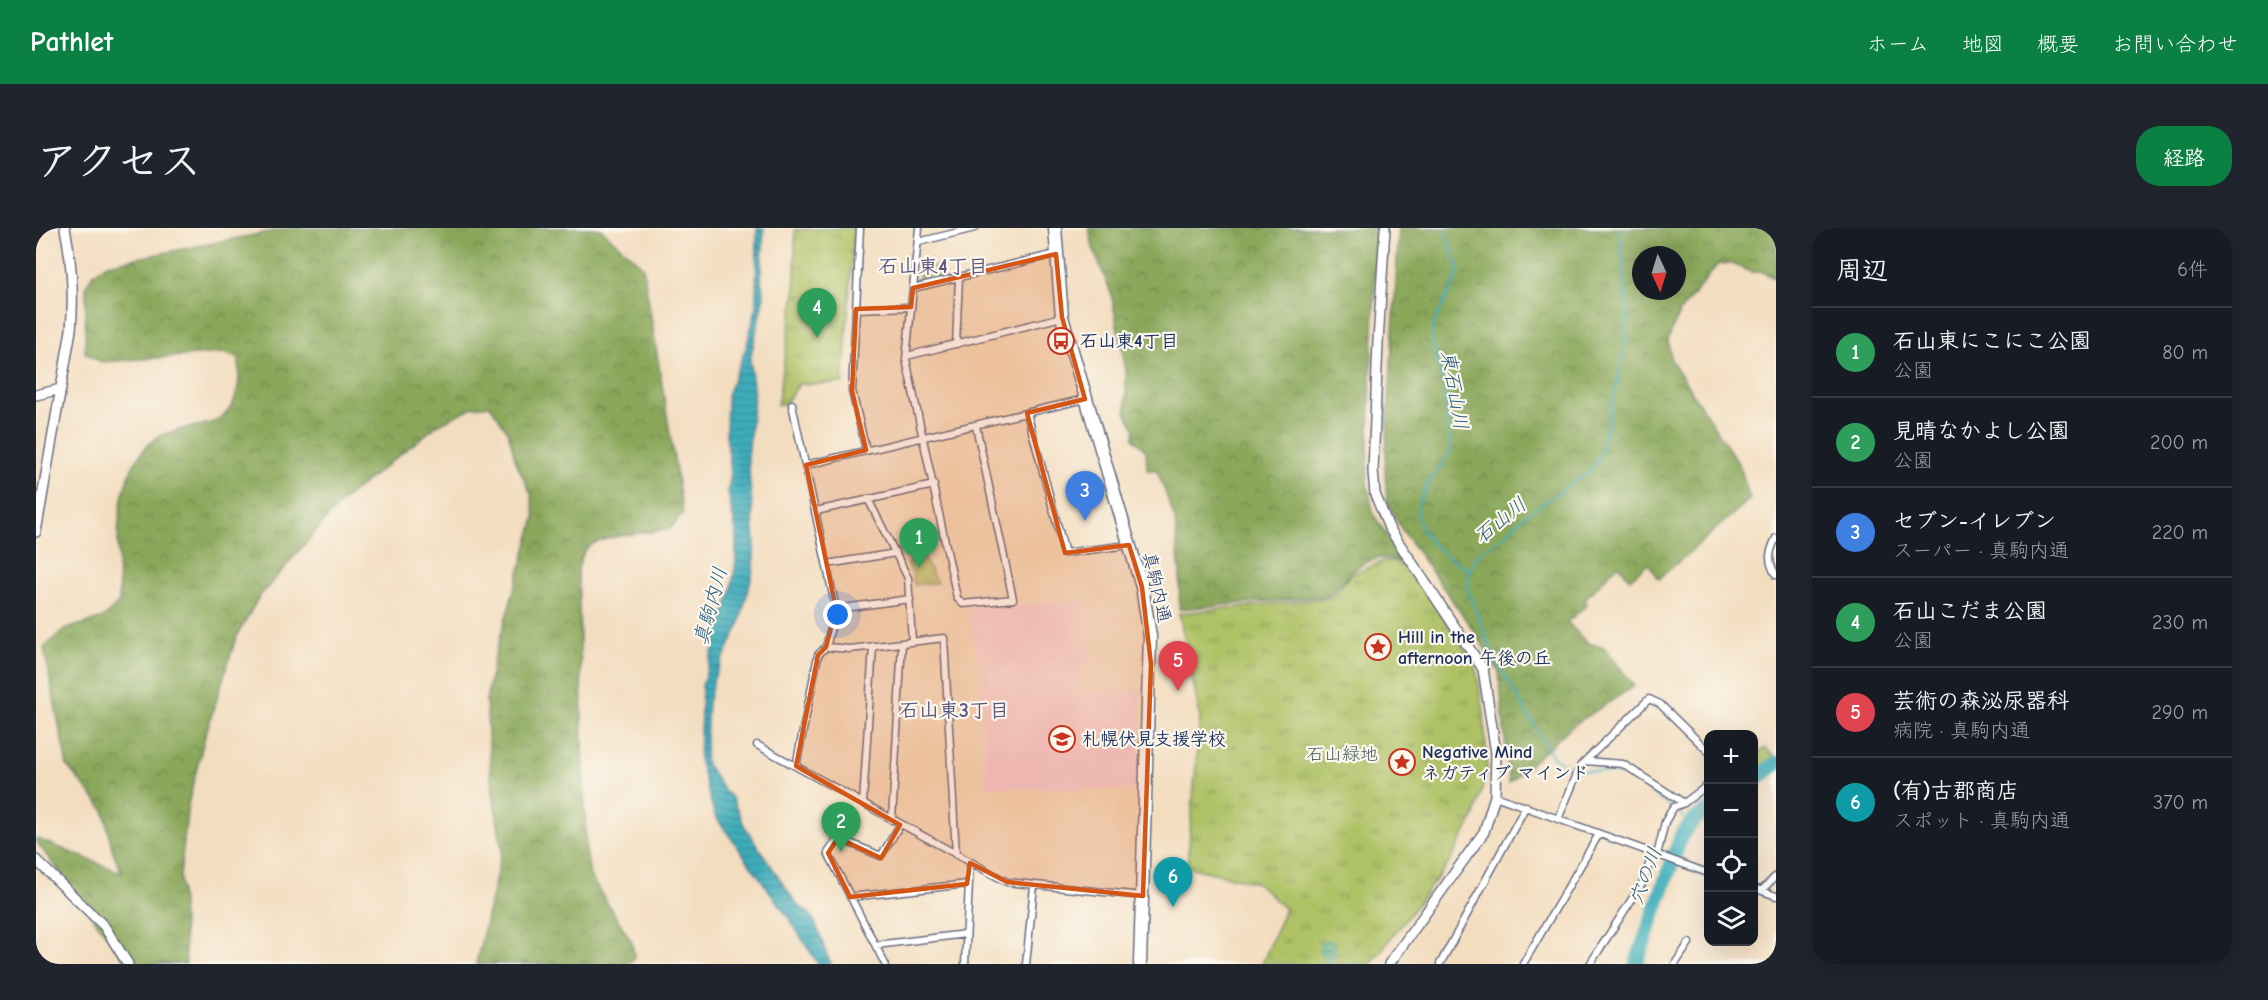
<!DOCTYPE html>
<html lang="ja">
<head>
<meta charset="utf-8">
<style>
	:root { --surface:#171b24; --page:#20242c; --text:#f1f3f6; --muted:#9ea1a6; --line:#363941; --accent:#0b8043 }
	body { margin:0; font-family:"Comic Neue","Klee One",sans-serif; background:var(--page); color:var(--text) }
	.controls { position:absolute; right:18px; bottom:18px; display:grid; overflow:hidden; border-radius:12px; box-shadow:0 6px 24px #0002 }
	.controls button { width:54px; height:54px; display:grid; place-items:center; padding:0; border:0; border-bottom:2px solid var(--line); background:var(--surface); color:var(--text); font:30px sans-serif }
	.compass { position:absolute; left:1596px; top:18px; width:54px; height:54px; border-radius:50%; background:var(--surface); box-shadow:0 6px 24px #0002; rotate:176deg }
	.you { position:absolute; left:802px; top:387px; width:21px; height:21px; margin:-15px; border:4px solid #fff; border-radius:50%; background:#1a73e8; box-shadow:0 0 0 9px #1a73e833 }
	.badge { display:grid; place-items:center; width:39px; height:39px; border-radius:50%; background:var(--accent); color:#fff; font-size:20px; font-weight:700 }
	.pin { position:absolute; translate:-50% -50px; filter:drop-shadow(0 2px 3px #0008) }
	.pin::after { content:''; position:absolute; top:32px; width:21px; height:18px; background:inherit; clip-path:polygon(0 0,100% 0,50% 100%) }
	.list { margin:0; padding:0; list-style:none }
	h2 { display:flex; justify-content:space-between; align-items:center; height:78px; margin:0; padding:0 24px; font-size:26px }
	h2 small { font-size:20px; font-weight:400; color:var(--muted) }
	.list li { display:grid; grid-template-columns:39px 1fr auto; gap:18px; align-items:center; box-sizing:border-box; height:90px; padding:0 24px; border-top:2px solid var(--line) }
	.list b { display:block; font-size:22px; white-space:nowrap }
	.list p { margin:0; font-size:20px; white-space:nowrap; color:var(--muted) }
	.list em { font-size:20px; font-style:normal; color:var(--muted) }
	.icon { flex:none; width:33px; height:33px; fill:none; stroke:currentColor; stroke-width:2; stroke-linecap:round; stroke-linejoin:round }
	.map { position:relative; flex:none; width:1740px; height:736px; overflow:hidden; border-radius:24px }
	header { display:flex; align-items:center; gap:36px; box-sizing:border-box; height:84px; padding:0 30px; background:var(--accent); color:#fff }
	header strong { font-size:28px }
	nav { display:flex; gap:33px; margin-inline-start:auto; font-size:21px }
	.intro { display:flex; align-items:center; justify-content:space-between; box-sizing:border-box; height:144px; padding:0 36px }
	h1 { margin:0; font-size:42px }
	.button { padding:15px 27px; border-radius:24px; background:var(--accent); color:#fff; font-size:21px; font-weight:700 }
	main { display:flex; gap:36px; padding:0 36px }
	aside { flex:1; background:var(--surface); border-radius:24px; box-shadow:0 6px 24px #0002 }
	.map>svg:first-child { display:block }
</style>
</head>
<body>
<header>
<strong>Pathlet</strong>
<nav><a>ホーム</a><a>地図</a><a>概要</a><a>お問い合わせ</a></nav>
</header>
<div class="intro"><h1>アクセス</h1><a class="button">経路</a></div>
<main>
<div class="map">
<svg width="1740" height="736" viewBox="0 0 1740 736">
	<defs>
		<pattern id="grass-tufts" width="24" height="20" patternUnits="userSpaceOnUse" patternTransform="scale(1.5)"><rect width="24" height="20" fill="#aec165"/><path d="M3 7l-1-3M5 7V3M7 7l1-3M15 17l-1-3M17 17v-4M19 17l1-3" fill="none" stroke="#8d9d56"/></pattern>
		<pattern id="forest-crowns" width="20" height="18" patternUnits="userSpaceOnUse" patternTransform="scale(1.5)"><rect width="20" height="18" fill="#8aa75a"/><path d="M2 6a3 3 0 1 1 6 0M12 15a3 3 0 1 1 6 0" fill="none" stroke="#70884e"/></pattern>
		<pattern id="water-rules" width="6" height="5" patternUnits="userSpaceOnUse" patternTransform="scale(1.5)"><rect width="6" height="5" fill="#3dadba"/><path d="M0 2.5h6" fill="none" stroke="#328d9a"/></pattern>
	</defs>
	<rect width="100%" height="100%" fill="#fbf7ec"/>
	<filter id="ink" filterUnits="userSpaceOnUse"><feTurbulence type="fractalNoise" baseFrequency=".0167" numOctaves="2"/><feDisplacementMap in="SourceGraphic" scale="12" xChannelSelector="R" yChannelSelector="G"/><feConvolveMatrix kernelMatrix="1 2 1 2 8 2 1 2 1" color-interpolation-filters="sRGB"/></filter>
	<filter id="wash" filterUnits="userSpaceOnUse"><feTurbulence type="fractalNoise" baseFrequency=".008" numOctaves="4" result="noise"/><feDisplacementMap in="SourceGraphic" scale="24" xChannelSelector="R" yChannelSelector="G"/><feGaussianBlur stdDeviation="1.35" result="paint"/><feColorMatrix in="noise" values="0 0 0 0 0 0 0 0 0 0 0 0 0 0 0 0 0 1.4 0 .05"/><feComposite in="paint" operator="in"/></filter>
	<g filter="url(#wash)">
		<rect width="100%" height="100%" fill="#f3ddbf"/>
		<path fill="#f6cfd9" d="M1051,372L1056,436H1046V463L1106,461L1102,562L950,559L944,445L931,380Z"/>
		<path fill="url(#grass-tufts)" stroke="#647862" stroke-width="1.5" d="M818,0L807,155L763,156L749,176L741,177L759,66V2Z
			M902,38L904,49L883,54L884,42Z
			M886,327L901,355L878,357L877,347L871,336Z
			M1347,333H1359L1375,343L1439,436L1448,484L1451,543L1439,587L1413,635L1335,736H1226L1249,681L1221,655L1151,639L1164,489L1143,385L1295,370L1314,347Z
			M1729,520L1740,530L1718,549V529Z"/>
		<path fill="url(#forest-crowns)" stroke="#526b5c" stroke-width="1.5" fill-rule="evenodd" d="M253,0H556L565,1L607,39L647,286L633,302C614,304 560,307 549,322C546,327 544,334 542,340L550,622L554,648L596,714L599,731L589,736H440L466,622L455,552L450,472L458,430L499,290L495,266L480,234L472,204L454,177L437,179L403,196L307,272L223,369L200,410L169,508L152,577L144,648L150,736H92L0,613V610L86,645L76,621L68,582L31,538L8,420L27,402L67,390L83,374C83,321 73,253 116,213C122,208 134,204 141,202C153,199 175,197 185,190C203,176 204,152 203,131L188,125L65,134L49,125L50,58L57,46L71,36Z
			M1053,0H1341L1331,256L1338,287L1371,339C1340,315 1313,345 1293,368L1143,381L1144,348L1139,291L1121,242H1111L1110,223L1097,210L1099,202L1090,184V143L1075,65L1057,20Z
			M1363,0H1740V51L1726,44H1715L1694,35L1681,37L1643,85L1632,112L1635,132L1704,238L1714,271L1623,351L1612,335L1594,351L1582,337L1550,370L1551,377L1531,394L1551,415L1568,419L1598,458L1536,498L1473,555L1463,444L1440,406L1366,302L1351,273L1349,240ZM1605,27H1641V63H1605Z"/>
		<path fill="url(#water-rules)" stroke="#2c6e8c" stroke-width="1.5" d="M721,0H728L725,54L728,67L714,132L718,167L712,231L719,313L717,343L703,398L678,450L672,475L669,534L688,563L696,570L709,599L762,678C783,685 785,718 795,736H782L752,689L679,588L663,531L666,458L695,363L700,333V304L692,264L695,245L690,206L691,167L711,117L720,80Z"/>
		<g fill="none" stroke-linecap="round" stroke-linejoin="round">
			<path stroke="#3dadba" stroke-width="2" d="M1407,0L1423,40L1420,52L1397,96L1396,115L1407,156L1415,223C1405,239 1388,257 1383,275C1374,307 1411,329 1433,342
				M1584,0L1592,87L1589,121L1564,227L1556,242L1489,287L1467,309L1442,326L1433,342L1431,361L1459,430L1517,529L1538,541L1591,547L1644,586L1653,598
				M1288,736L1298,729L1299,716L1293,713L1286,715L1284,724L1287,728L1293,727L1294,719H1289L1288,724L1291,722"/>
			<path stroke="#3dadba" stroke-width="15" d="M1718,554L1740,535
				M1600,736L1646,606L1659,591L1672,583"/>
		</g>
	</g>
	<g filter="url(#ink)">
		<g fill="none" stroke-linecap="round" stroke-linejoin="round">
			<defs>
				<path id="street" d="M824,0L816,163L830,222
					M883,0L870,131L921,370L927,376L977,371L940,198
					M882,14L939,0
					M877,60L1020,26
					M820,81L875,79
					M920,116L923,50
					M871,128L1026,89
					M756,176L800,381L790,419L782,427L760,538
					M991,185L1029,325L1093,317
					M770,237L1049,171
					M832,271L872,350L876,413
					M780,283L898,257
					M1740,310C1733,324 1731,333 1740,347
					M791,336L860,325
					M800,381L874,371
					M790,419L814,421L908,410L920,627
					M721,517L971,654L1107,668
					M1549,533L1587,536L1648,575
					M1459,568L1672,645
					M827,575L837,418
					M1522,591L1545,537L1613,471L1624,476L1672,523
					M856,592L866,415
					M1718,660L1740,668
					M1726,662L1740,648
					M814,669L931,656
					M840,717L930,706
					M849,736L792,625L802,610L845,628L864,597
					M929,736L934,635
					M990,736L998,658
					M1404,736L1490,578
					M1487,736L1563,606
					M1554,736L1607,654L1614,634L1621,627L1629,594L1634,585L1638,579L1648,575L1672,557
					M1639,736L1653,715"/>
				<path id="secondary" d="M1349,0L1342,114L1337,243L1339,266L1353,300L1447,441L1460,525L1459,568L1448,604L1353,736
					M0,167L25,161
					M0,304L35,102C38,68 36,35 29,0
					M0,632L68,698L92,736"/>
				<path id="highway" d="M1019,0L1026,89L1106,359L1114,408L1104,736"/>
			</defs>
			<use href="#street" stroke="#676c80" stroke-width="9"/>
			<use href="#secondary" stroke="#676c80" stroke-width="12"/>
			<use href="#highway" stroke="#676c80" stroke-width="15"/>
			<use href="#street" stroke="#fff" stroke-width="6"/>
			<use href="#secondary" stroke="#fff" stroke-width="9"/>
			<use href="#highway" stroke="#fff" stroke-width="12"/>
		</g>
	</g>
	<path fill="#d45514" fill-opacity="0.2" stroke="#d45514" stroke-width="4.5" stroke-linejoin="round" d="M1020,26L1026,89L1049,171L991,185L1029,325L1093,317L1106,359L1115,436L1107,668L971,654L934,635L931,656L814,669L792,625L802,610L845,630L864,597L760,538L782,427L790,419L800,381L770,237L830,222L816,163L820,81L875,79L877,60Z"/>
	<defs>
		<symbol id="bus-ring" viewBox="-11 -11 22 22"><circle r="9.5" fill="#fbf7ec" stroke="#c8321e" stroke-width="1.5"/><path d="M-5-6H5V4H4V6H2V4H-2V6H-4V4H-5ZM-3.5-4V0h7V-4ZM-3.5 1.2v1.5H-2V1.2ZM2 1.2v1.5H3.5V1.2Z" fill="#c8321e"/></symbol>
		<symbol id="sight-ring" viewBox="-11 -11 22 22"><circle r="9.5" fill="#fbf7ec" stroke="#c8321e" stroke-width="1.5"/><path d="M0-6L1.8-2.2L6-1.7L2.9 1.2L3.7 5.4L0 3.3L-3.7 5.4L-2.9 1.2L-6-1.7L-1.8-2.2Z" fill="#c8321e"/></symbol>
		<symbol id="school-ring" viewBox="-11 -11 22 22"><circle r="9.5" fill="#fbf7ec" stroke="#c8321e" stroke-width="1.5"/><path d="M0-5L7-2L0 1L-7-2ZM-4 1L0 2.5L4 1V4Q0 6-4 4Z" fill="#c8321e"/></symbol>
	</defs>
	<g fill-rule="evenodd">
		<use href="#bus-ring" x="1010" y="98" width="30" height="30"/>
		<use href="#sight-ring" x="1327" y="404" width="30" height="30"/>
		<use href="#school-ring" x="1011" y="496" width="30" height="30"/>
		<use href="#sight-ring" x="1351" y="519" width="30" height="30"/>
	</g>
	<g text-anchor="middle" stroke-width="4.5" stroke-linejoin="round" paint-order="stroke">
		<g font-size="18" font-weight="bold" fill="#1b2f5e" stroke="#fbf7ec" text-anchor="start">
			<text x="1044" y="119">石山東4丁目</text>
			<text x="1362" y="415">Hill in the<tspan x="1362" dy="21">afternoon 午後の丘</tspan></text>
			<text x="1046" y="517">札幌伏見支援学校</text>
			<text x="1386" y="530">Negative Mind<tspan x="1386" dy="21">ネガティブ マインド</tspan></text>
		</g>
		<g font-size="18" fill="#1b2f5e" stroke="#fbf7ec">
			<text transform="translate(1121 359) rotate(77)" y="6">真駒内通</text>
		</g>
		<g font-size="18" fill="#475b60" stroke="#fbf7ec">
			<text x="1306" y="532">石山緑地</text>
		</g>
		<g font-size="20" font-weight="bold" fill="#5b577f" stroke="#fbf7ec">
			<text x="897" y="45">石山東4丁目</text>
			<text x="918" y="489">石山東3丁目</text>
		</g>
		<g font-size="20" font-style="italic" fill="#275b7e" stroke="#fbf7ec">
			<text transform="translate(1419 162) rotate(80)" y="7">東石山川</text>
			<text transform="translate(1464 292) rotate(-39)" y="7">石山川</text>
			<text transform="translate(674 378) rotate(-75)" y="7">真駒内川</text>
			<text transform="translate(1609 648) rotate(-70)" y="7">穴の川</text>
		</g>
	</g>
</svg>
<div class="controls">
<button>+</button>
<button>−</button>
<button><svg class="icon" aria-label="locate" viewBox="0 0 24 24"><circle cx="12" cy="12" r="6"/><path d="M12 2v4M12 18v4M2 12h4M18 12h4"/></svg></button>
<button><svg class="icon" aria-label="layers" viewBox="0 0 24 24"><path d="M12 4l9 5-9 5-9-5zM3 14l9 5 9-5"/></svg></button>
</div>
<svg class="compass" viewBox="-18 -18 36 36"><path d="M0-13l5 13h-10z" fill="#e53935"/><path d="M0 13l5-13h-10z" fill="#9ea1a6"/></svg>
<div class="you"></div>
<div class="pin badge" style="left:883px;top:340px;background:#2e9e5b">1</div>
<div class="pin badge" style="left:805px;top:624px;background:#2e9e5b">2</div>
<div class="pin badge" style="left:1049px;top:293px;background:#3f7fe0">3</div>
<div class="pin badge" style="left:781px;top:110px;background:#2e9e5b">4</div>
<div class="pin badge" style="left:1142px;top:463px;background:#e0444e">5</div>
<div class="pin badge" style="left:1137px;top:679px;background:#0f9aa8">6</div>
</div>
<aside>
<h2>周辺<small>6件</small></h2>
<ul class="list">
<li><span class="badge" style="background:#2e9e5b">1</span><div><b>石山東にこにこ公園</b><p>公園</p></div><em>80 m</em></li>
<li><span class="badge" style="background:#2e9e5b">2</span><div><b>見晴なかよし公園</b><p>公園</p></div><em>200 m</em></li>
<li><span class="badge" style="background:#3f7fe0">3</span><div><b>セブン-イレブン</b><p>スーパー · 真駒内通</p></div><em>220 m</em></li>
<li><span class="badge" style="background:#2e9e5b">4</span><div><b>石山こだま公園</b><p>公園</p></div><em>230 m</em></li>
<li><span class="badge" style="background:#e0444e">5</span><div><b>芸術の森泌尿器科</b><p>病院 · 真駒内通</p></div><em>290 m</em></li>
<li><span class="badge" style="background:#0f9aa8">6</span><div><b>(有)古郡商店</b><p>スポット · 真駒内通</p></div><em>370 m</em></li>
</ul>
</aside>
</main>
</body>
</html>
